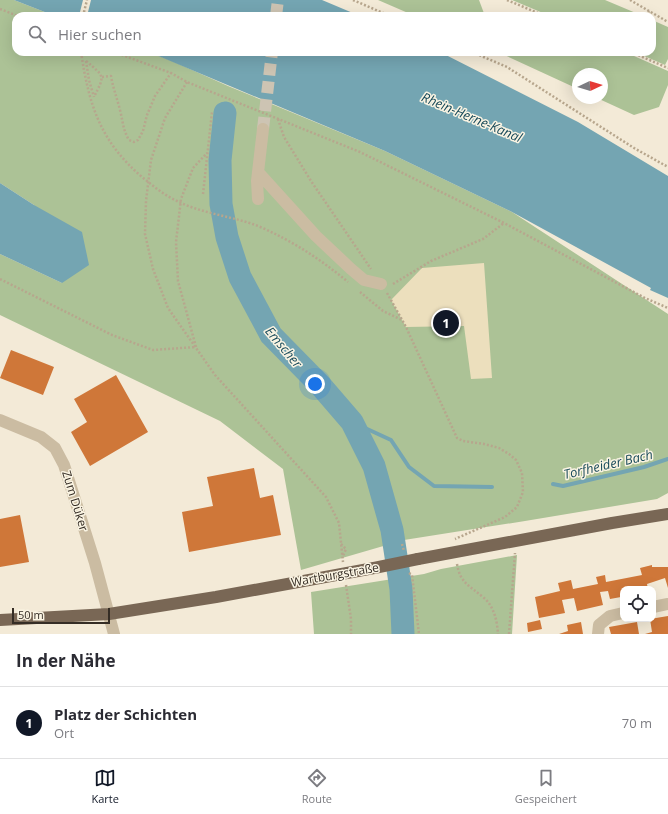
<!DOCTYPE html>
<html lang="de">
<head>
<meta charset="utf-8">
<style>
	:root { --surface:#fff; --page:#f2f2f3; --text:#2b2b33; --muted:#7c7c81; --line:#e1e1e2; --accent:#111827 }
	body { margin:0; font-family:"Open Sans",sans-serif; background:var(--page); color:var(--text) }
	.controls { position:absolute; right:12px; bottom:12px; display:grid; overflow:hidden; border-radius:8px; box-shadow:0 4px 16px #0002 }
	.controls button { width:36px; height:36px; display:grid; place-items:center; padding:0; border:0; border-bottom:1px solid var(--line); background:var(--surface); color:var(--text); font:20px sans-serif }
	.compass { position:absolute; left:572px; top:68px; width:36px; height:36px; border-radius:50%; background:var(--surface); box-shadow:0 4px 16px #0002; rotate:86deg }
	.scale { position:absolute; left:12px; bottom:10px; width:98px; box-sizing:border-box; padding-left:4px; border:2px solid #352d25; border-top:0; font-size:11px; line-height:14px; white-space:nowrap; color:#352d25; -webkit-text-stroke:3px #faf4e3; paint-order:stroke }
	.you { position:absolute; left:315px; top:384px; width:14px; height:14px; margin:-10px; border:3px solid #fff; border-radius:50%; background:#1a73e8; box-shadow:0 0 0 6px #1a73e833 }
	.badge { display:grid; place-items:center; width:26px; height:26px; border-radius:50%; background:var(--accent); color:#fff; font-size:13px; font-weight:700 }
	.pin { position:absolute; translate:-50% -50%; border:2px solid #fff; box-shadow:0 1px 4px #0006 }
	.list { margin:0; padding:0; list-style:none }
	h2 { display:flex; justify-content:space-between; align-items:center; height:52px; margin:0; padding:0 16px; font-size:17px }
	h2 small { font-size:13px; font-weight:400; color:var(--muted) }
	.list li { display:grid; grid-template-columns:26px 1fr auto; gap:12px; align-items:center; box-sizing:border-box; height:72px; padding:0 16px; border-top:1px solid var(--line) }
	.list b { display:block; font-size:15px; white-space:nowrap }
	.list p { margin:0; font-size:13px; white-space:nowrap; color:var(--muted) }
	.list em { font-size:13px; font-style:normal; color:var(--muted) }
	.icon { flex:none; width:22px; height:22px; fill:none; stroke:currentColor; stroke-width:2; stroke-linecap:round; stroke-linejoin:round }
	.map { position:relative; flex:none; width:668px; height:634px; overflow:hidden }
	.search { position:absolute; background:var(--surface); box-shadow:0 4px 16px #0002; left:12px; right:12px; top:12px; height:44px; display:flex; align-items:center; gap:10px; box-sizing:border-box; padding:0 14px; border-radius:12px; color:var(--muted); font-size:15px }
	.sheet { height:124px; background:var(--surface) }
	nav { display:flex; justify-content:space-around; align-items:center; box-sizing:border-box; height:56px; border-top:1px solid var(--line); background:var(--surface); font-size:11px; color:var(--muted) }
	nav a { display:grid; justify-items:center; gap:2px }
	nav .on { color:var(--accent) }
	.map>svg:first-child { display:block }
</style>
</head>
<body>
<div class="map">
<svg width="668" height="634" viewBox="0 0 668 634">
	<rect width="100%" height="100%" fill="#f3ead7"/>
	<path fill="#acc296" d="M0,0H14L55,16H16V52H149L172,61L228,86L385,151L512,212L668,314V493L657,499L525,521L404,540L301,570L283,469L220,421L0,315V254L62,283L34,205L0,183Z
		M378,0H479L485,16H415Z
		M512,0H605L643,16H550Z
		M652,20L668,27V59L665,65L635,52H652Z
		M498,52H625L668,71V85L659,107L634,115L597,98H602V74H578V89Z
		M517,555L512,634H314L311,592L424,574L441,569Z"/>
	<path fill="#ecdfbd" d="M484,263L492,378L471,379L464,326L406,327L391,300L422,268Z"/>
	<path fill="#74a5b2" d="M14,0H322L360,16H55Z
		M149,52H440L578,122L668,176V298L650,290L651,288L512,212L385,151Z
		M0,183L34,205L82,232L89,265L62,283L0,254Z"/>
	<path fill="#f3ead7" d="M83,0H91L87,16H79Z"/>
	<g fill="none" stroke-linecap="round" stroke-linejoin="round">
		<path stroke="#74a5b2" stroke-width="4" d="M352,422L391,440L409,467L434,486L492,487
			M553,484L563,486L644,467L668,459"/>
		<path stroke="#74a5b2" stroke-width="23" d="M225,113L220,160L221,204L227,237L240,277L271,335L321,386L352,422L374,466L392,530L401,589L403,634"/>
	</g>
	<path fill="#cf7739" d="M11,350L54,367L43,395L0,378Z
		M116,375L148,432L90,466L71,432L87,422L74,399Z
		M254,468L260,498L273,495L281,535L189,552L182,512L213,506L207,477Z
		M20,515L29,562L0,567V519Z
		M652,565V567H668V588L665,578L647,584L648,589H623L622,603L621,597L610,599L608,591L600,592L603,605L577,611L574,598L562,600L565,613L539,618L535,597L560,591L558,583L571,580L573,589L598,584L596,577L605,575L606,582L642,575L640,568Z
		M668,616V634H645L652,632L650,619Z
		M540,620L542,629L528,632L527,623Z
		M581,622L583,634H559L568,631L567,625Z
		M637,622L639,634H611L609,627Z"/>
	<g fill="none" stroke-linecap="round" stroke-linejoin="round">
		<path stroke="#cdc4b3" stroke-width="12" stroke-dasharray="12 6" stroke-linecap="butt" d="M276,16L278,0
			M263,129L272,52"/>
		<path stroke="#b7a68d" stroke-width="2.5" stroke-dasharray="2 2" stroke-linecap="butt" d="M353,0L390,16
			M507,0L545,16
			M630,0L668,22
			M0,9L18,16
			M83,16L87,0
			M647,16L649,11
			M114,52L171,73L187,82L360,152L504,223L645,298L668,308
			M472,52L507,67L634,148L668,167
			M631,52L668,68
			M86,61C105,77 105,75 94,97
			M86,61L89,80L94,97
			M102,77L111,76C113,88 117,98 120,110C123,122 123,130 129,140L134,142L138,140L143,131L147,115L155,96L171,73
			M187,82L165,118L151,160L146,201L145,234L153,269L168,308L215,375L326,497L339,523L343,562
			M278,119L284,137L311,181L371,269
			M203,194L212,112
			M0,279L112,335L153,350L196,347L178,281L176,242L181,199L193,168L207,153
			M393,284L431,261L483,239L504,223
			M360,292L383,311L402,320
			M387,293L406,327L457,438L463,441L484,444L499,448L509,454L516,460L522,473L523,492L517,507L505,517L455,539
			M341,544L346,549L343,556
			M402,544L404,551
			M457,564C460,583 470,586 483,597C494,606 497,620 498,634
			M409,573L412,575L419,634
			M346,585L351,619V634
			M509,634L515,553"/>
		<path stroke="#cbbca2" stroke-width="12" d="M258,172L316,236L351,269L364,280L381,284
			M258,199L257,181L263,129
			M0,420L41,437L55,448L64,465L95,563L114,634
			M653,607L668,604
			M598,634L599,625L610,616L623,613"/>
		<path stroke="#796755" stroke-width="12" d="M418,559L612,523L668,514
			M0,620L109,614L216,597L374,568"/>
		<path stroke="#b7a68d" stroke-width="2.5" stroke-dasharray="2 2" stroke-linecap="butt" d="M81,52C89,105 100,141 142,177C153,186 164,195 177,201C203,214 232,216 258,226C293,241 320,259 348,282"/>
		<path stroke="#796755" stroke-width="12" d="M374,568L418,559"/>
	</g>
	<g text-anchor="middle" stroke-width="3" stroke-linejoin="round" paint-order="stroke">
		<g font-size="12" fill="#352d25" stroke="#faf4e3">
			<text transform="translate(75 501) rotate(73)" y="4">Zum Düker</text>
			<text transform="translate(335 575) rotate(-10)" y="4">Wartburgstraße</text>
		</g>
		<g font-size="13" font-style="italic" fill="#184a5a" stroke="#faf4e3">
			<text transform="translate(472 117) rotate(23)" y="5">Rhein-Herne-Kanal</text>
			<text transform="translate(284 347) rotate(50)" y="5">Emscher</text>
			<text transform="translate(608 464) rotate(-13)" y="5">Torfheider Bach</text>
		</g>
	</g>
</svg>
<div class="controls">
<button><svg class="icon" aria-label="locate" viewBox="0 0 24 24"><circle cx="12" cy="12" r="6"/><path d="M12 2v4M12 18v4M2 12h4M18 12h4"/></svg></button>
</div>
<svg class="compass" viewBox="-18 -18 36 36"><path d="M0-13l5 13h-10z" fill="#e53935"/><path d="M0 13l5-13h-10z" fill="#7c7c81"/></svg>
<div class="scale">50 m</div>
<div class="you"></div>
<div class="pin badge" style="left:446px;top:323px">1</div>
<div class="search"><svg class="icon" aria-label="search" viewBox="0 0 24 24"><circle cx="10" cy="10" r="6"/><path d="M15 15l6 6"/></svg>Hier suchen</div>
</div>
<section class="sheet">
<h2>In der Nähe<small></small></h2>
<ul class="list">
<li><span class="badge">1</span><div><b>Platz der Schichten</b><p>Ort</p></div><em>70 m</em></li>
</ul>
</section>
<nav>
<a class="on"><svg class="icon" aria-label="map" viewBox="0 0 24 24"><path d="M3 6l6-2 6 2 6-2v14l-6 2-6-2-6 2zM9 4v14M15 6v14"/></svg>Karte</a>
<a><svg class="icon" aria-label="directions" viewBox="0 0 24 24"><path d="M12 3l9 9-9 9-9-9zM9 14v-3h6M13 9l2 2-2 2"/></svg>Route</a>
<a><svg class="icon" aria-label="saved" viewBox="0 0 24 24"><path d="M7 4h10v16l-5-4-5 4z"/></svg>Gespeichert</a>
</nav>
</body>
</html>
